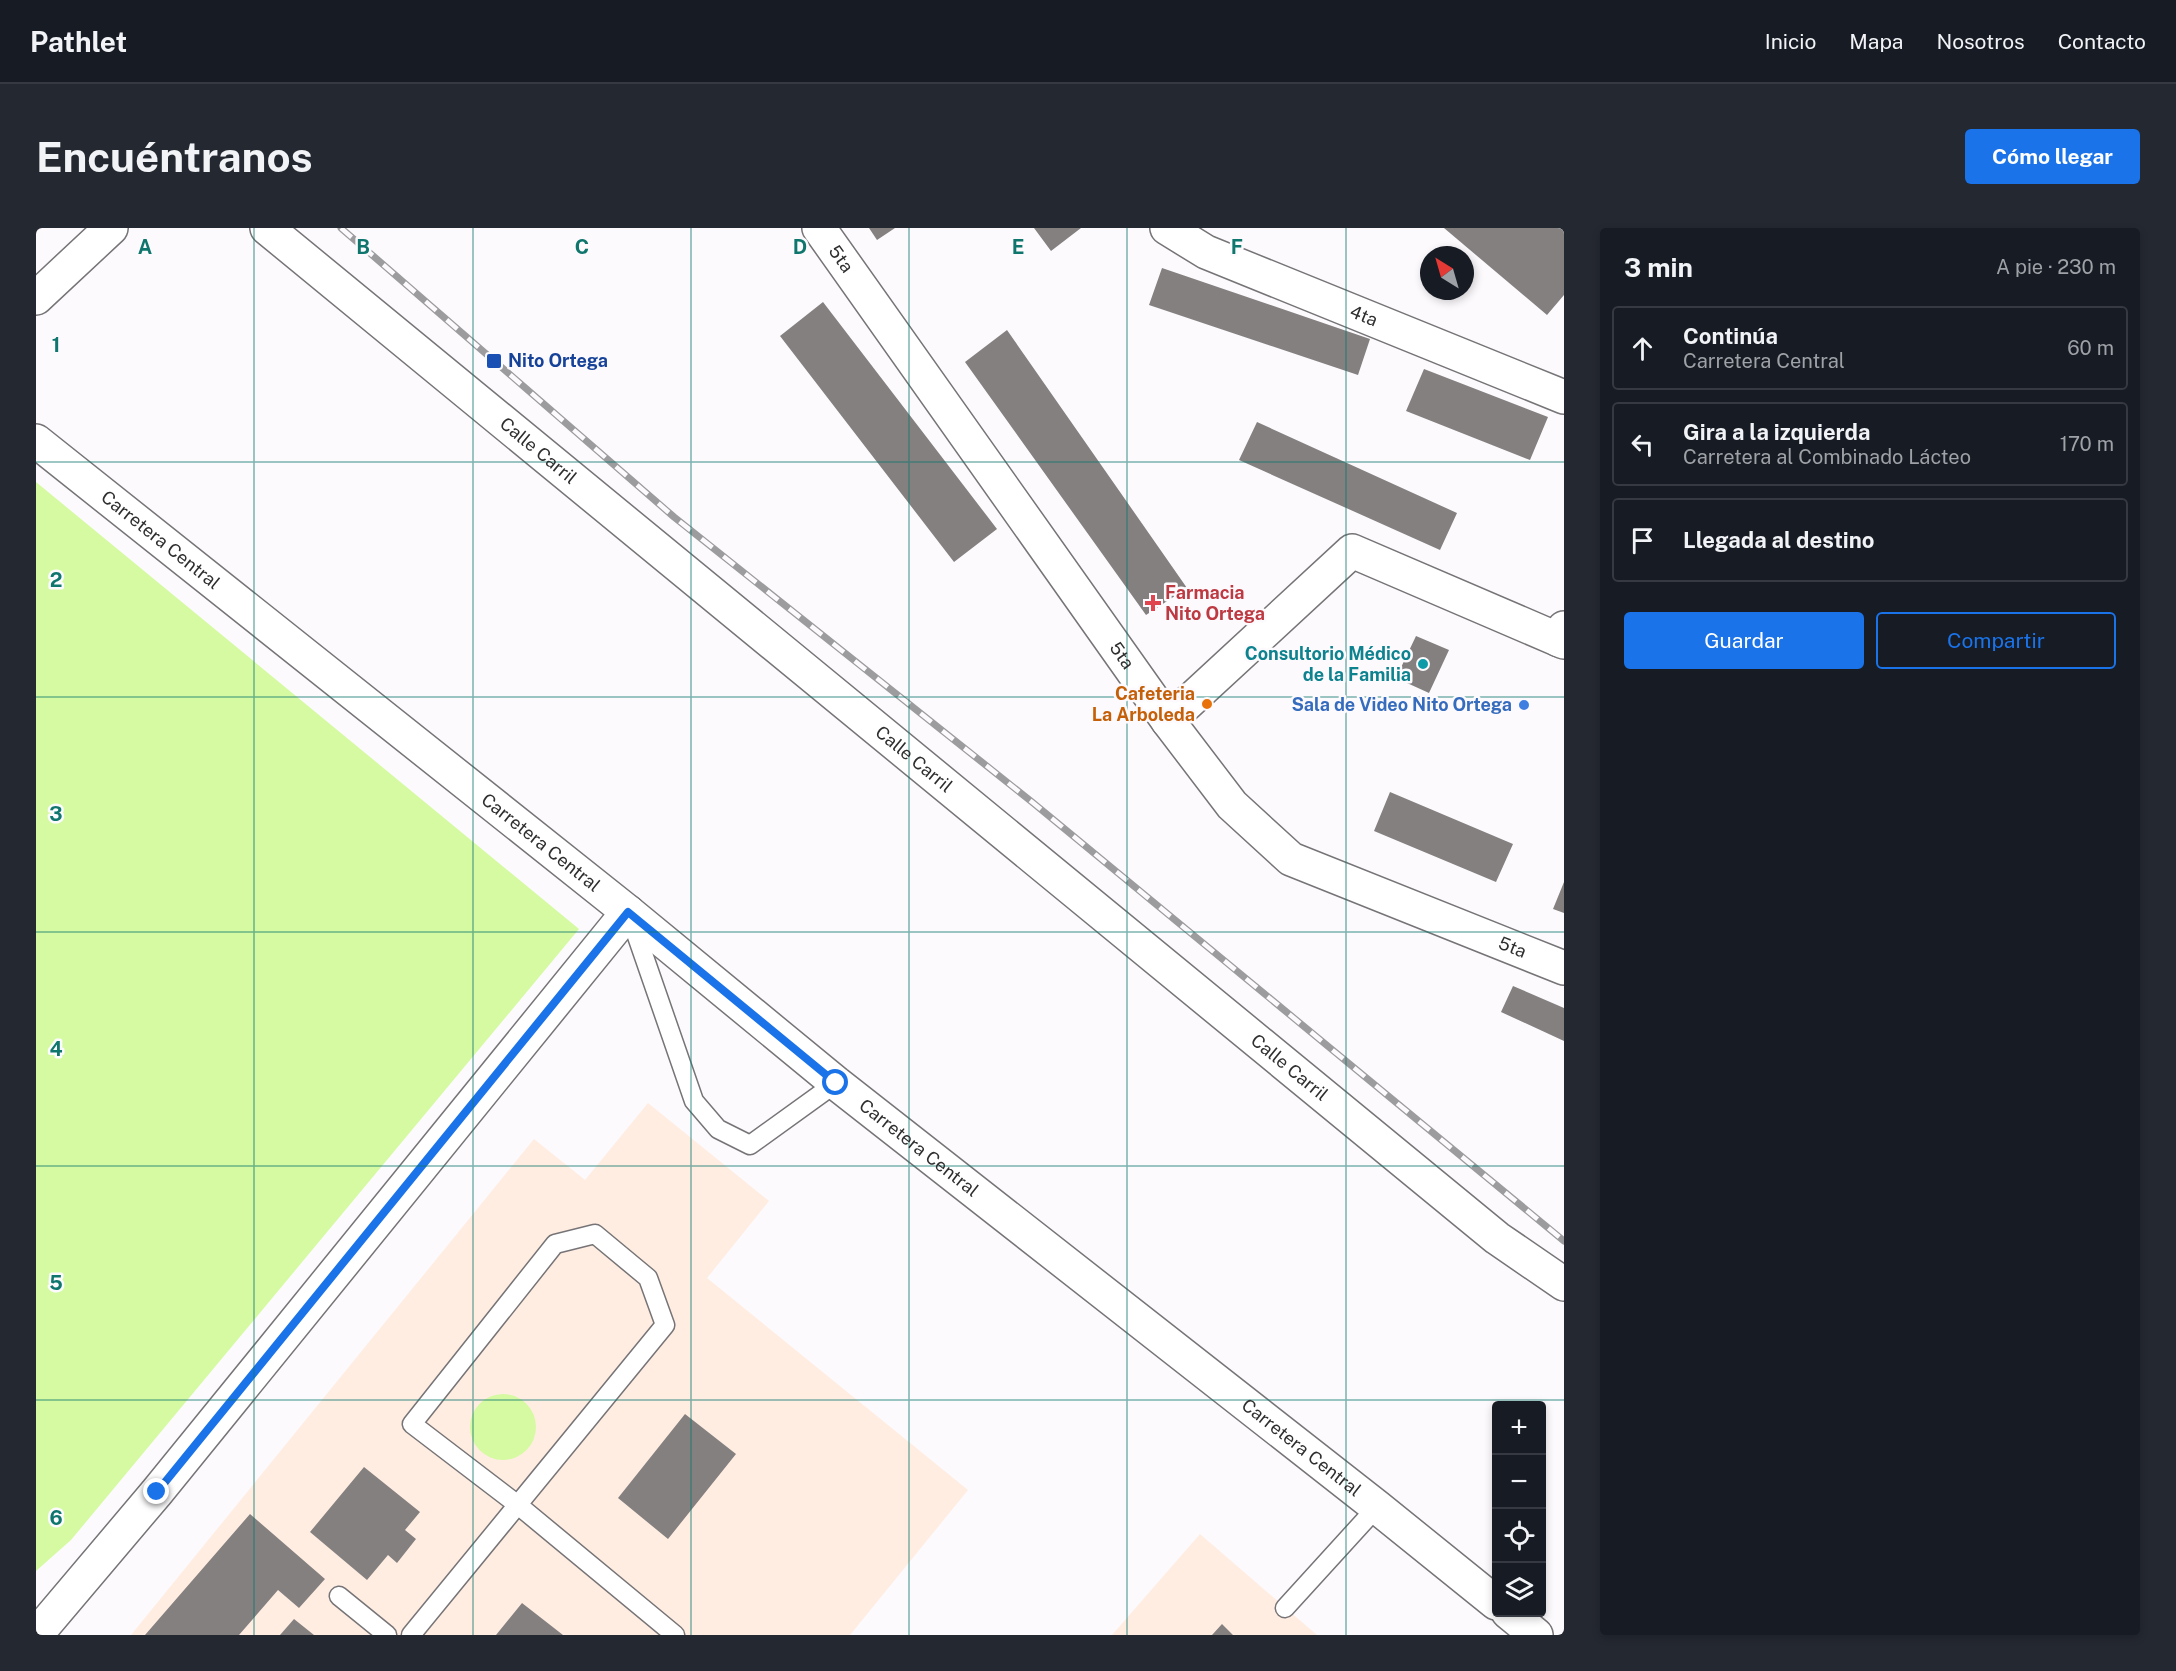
<!DOCTYPE html>
<html lang="es">
<head>
<meta charset="utf-8">
<style>
	:root { --surface:#171b24; --page:#242831; --text:#f1f3f6; --muted:#9ea1a6; --line:#363941; --accent:#1a73e8 }
	body { margin:0; font-family:"Public Sans",sans-serif; background:var(--page); color:var(--text) }
	.controls { position:absolute; right:18px; bottom:18px; display:grid; overflow:hidden; border-radius:6px; box-shadow:0 3px 9px #0003 }
	.controls button { width:54px; height:54px; display:grid; place-items:center; padding:0; border:0; border-bottom:2px solid var(--line); background:var(--surface); color:var(--text); font:30px sans-serif }
	.compass { position:absolute; left:1384px; top:18px; width:54px; height:54px; border-radius:50%; background:var(--surface); box-shadow:0 3px 9px #0003; rotate:323deg }
	.stop { position:absolute; width:18px; height:18px; margin:-14px; border:4px solid #1a73e8; border-radius:50%; background:#fff }
	.stop.end { background:#1a73e8; border-color:#fff; box-shadow:0 2px 6px #0008 }
	.list { margin:0; padding:0; list-style:none }
	h2 { display:flex; justify-content:space-between; align-items:center; height:78px; margin:0; padding:0 24px; font-size:26px }
	h2 small { font-size:20px; font-weight:400; color:var(--muted) }
	.list li { display:grid; grid-template-columns:39px 1fr auto; gap:18px; align-items:center; box-sizing:border-box; height:84px; margin:0 12px 12px; padding:0 12px; border:2px solid var(--line); border-radius:6px }
	.list b { display:block; font-size:22px; white-space:nowrap }
	.list p { margin:0; font-size:20px; white-space:nowrap; color:var(--muted) }
	.list em { font-size:20px; font-style:normal; color:var(--muted) }
	.actions { display:flex; gap:12px; padding:18px 24px }
	.actions a { flex:1; padding:14px 0; border:2px solid var(--accent); border-radius:6px; text-align:center; font-size:21px; color:var(--accent) }
	.actions .main { background:var(--accent); color:#fff }
	.icon { flex:none; width:33px; height:33px; fill:none; stroke:currentColor; stroke-width:2; stroke-linecap:round; stroke-linejoin:round }
	.map { position:relative; flex:none; width:1528px; height:1407px; overflow:hidden; border-radius:6px }
	header { display:flex; align-items:center; gap:36px; box-sizing:border-box; height:84px; padding:0 30px; background:var(--surface); border-bottom:2px solid var(--line) }
	header strong { font-size:28px }
	nav { display:flex; gap:33px; margin-inline-start:auto; font-size:21px }
	.intro { display:flex; align-items:center; justify-content:space-between; box-sizing:border-box; height:144px; padding:0 36px }
	h1 { margin:0; font-size:42px }
	.button { padding:15px 27px; border-radius:6px; background:var(--accent); color:#fff; font-size:21px; font-weight:700 }
	main { display:flex; gap:36px; padding:0 36px }
	aside { flex:1; background:var(--surface); border-radius:6px; box-shadow:0 3px 9px #0003 }
	.map>svg:first-child { display:block }
</style>
</head>
<body>
<header>
<strong>Pathlet</strong>
<nav><a>Inicio</a><a>Mapa</a><a>Nosotros</a><a>Contacto</a></nav>
</header>
<div class="intro"><h1>Encuéntranos</h1><a class="button">Cómo llegar</a></div>
<main>
<div class="map">
<svg width="1528" height="1407" viewBox="0 0 1528 1407">
	<rect width="100%" height="100%" fill="#fcfafd"/>
	<path fill="#ffede2" d="M612,875L733,973L671,1050L932,1262L814,1407H95L498,911L549,952Z
		M1164,1306L1281,1407H1076Z"/>
	<path fill="#d5faa2" d="M0,254L543,701L35,1312L0,1343Z
		M434 1199a33 33 0 1 1 66 0a33 33 0 1 1-66 0Z"/>
	<path fill="#848080" d="M833,0H859L841,12Z
		M998,0H1045L1015,23Z
		M1408,0H1528V67L1511,87Z
		M1126,40L1334,111L1322,147L1113,77Z
		M787,74L961,301L918,334L744,108Z
		M971,102L1151,360L1110,387L929,134Z
		M1388,141L1512,189L1494,232L1370,183Z
		M1221,194L1421,285L1404,322L1203,232Z
		M1380,408L1413,422L1393,465L1360,450Z
		M1354,564L1477,616L1460,654L1338,603Z
		M1528,654V685L1517,681Z
		M1477,758L1528,780V813L1465,784Z
		M649,1186L700,1226L632,1311L582,1270Z
		M328,1239L384,1284L369,1302L380,1311L361,1335L352,1327L331,1352L274,1304Z
		M214,1286L289,1351L263,1380L242,1362L203,1407H109Z
		M486,1375L527,1407H460Z
		M258,1391L278,1407H244Z
		M1186,1396L1197,1407H1176Z"/>
	<g fill="none" stroke-linecap="round" stroke-linejoin="round">
		<defs>
			<path id="service" d="M595,691L658,873L682,901L714,917L800,855
				M303,1368L351,1407
				M1249,1380L1341,1279
				M375,1407L629,1097L612,1050L559,1006L519,1016L376,1196L482,1277L639,1407"/>
			<g id="minor">
				<path id="s1" d="M231,0L1461,1010L1528,1056"/>
				<path id="s2" d="M783,0L1132,493L1196,577L1255,631L1528,740"/>
				<path id="s3" d="M1131,0L1170,24L1528,169"/>
				<path d="M1132,493L1316,323L1528,414"/>
				<path d="M0,1407L121,1264L592,684"/>
			</g>
			<path id="tertiary" d="M0,70L75,0
				M1523,412L1528,400"/>
			<g id="primary">
				<path id="s4" d="M0,213L592,684L800,855L1341,1279L1460,1375"/>
				<path d="M1472,1384L1500,1407"/>
			</g>
		</defs>
		<use href="#service" stroke="#767476" stroke-width="21"/>
		<use href="#minor" stroke="#767476" stroke-width="36"/>
		<use href="#tertiary" stroke="#767476" stroke-width="36"/>
		<use href="#primary" stroke="#767476" stroke-width="36"/>
		<use href="#service" stroke="#fff" stroke-width="18"/>
		<use href="#minor" stroke="#fff" stroke-width="33"/>
		<use href="#tertiary" stroke="#fff" stroke-width="33"/>
		<use href="#primary" stroke="#fff" stroke-width="33"/>
		<defs>
			<path id="rail" d="M305,0L638,289L996,574L1528,1013"/>
		</defs>
		<use href="#rail" stroke="#9c9b9d" stroke-width="7"/>
		<use href="#rail" stroke="#fcfafd" stroke-width="4.5" stroke-dasharray="14" stroke-linecap="butt"/>
	</g>
	<g fill="none" stroke-linecap="round" stroke-linejoin="round">
		<path stroke="#1a73e8" stroke-width="8" d="M121,1264L592,684L800,855"/>
	</g>
	<path fill="none" stroke="#0f766e" stroke-width="1.5" stroke-opacity="0.55" d="M218,0V1407M437,0V1407M655,0V1407M873,0V1407M1091,0V1407M1310,0V1407M0,234H1528M0,469H1528M0,704H1528M0,938H1528M0,1172H1528"/>
	<rect fill="#1a4fb4" stroke="#fcfafd" stroke-width="2" x="450" y="125" width="16" height="16" rx="3"/>
	<path fill="#e0444e" stroke="#fcfafd" stroke-width="2" d="M1114 366h6v6h6v6h-6v6h-6v-6h-6v-6h6z"/>
	<circle fill="#0f9aa8" stroke="#fcfafd" stroke-width="2" cx="1387" cy="436" r="6"/>
	<circle fill="#e8710a" stroke="#fcfafd" stroke-width="2" cx="1171" cy="476" r="6"/>
	<circle fill="#3f7fe0" stroke="#fcfafd" stroke-width="2" cx="1488" cy="477" r="6"/>
	<g text-anchor="middle" stroke-width="5" stroke-linejoin="round" paint-order="stroke">
		<g font-size="18" fill="#302f30" stroke="#fcfafd">
			<text dy="6" stroke="none"><textPath href="#s2" startOffset="38">5ta</textPath></text>
			<text dy="6" stroke="none"><textPath href="#s3" startOffset="216">4ta</textPath></text>
			<text dy="6" stroke="none"><textPath href="#s1" startOffset="351">Calle Carril</textPath></text>
			<text dy="6" stroke="none"><textPath href="#s4" startOffset="159">Carretera Central</textPath></text>
			<text dy="6" stroke="none"><textPath href="#s2" startOffset="524">5ta</textPath></text>
			<text dy="6" stroke="none"><textPath href="#s1" startOffset="837">Calle Carril</textPath></text>
			<text dy="6" stroke="none"><textPath href="#s4" startOffset="645">Carretera Central</textPath></text>
			<text dy="6" stroke="none"><textPath href="#s2" startOffset="1028">5ta</textPath></text>
			<text dy="6" stroke="none"><textPath href="#s1" startOffset="1323">Calle Carril</textPath></text>
			<text dy="6" stroke="none"><textPath href="#s4" startOffset="1131">Carretera Central</textPath></text>
			<text dy="6" stroke="none"><textPath href="#s4" startOffset="1617">Carretera Central</textPath></text>
		</g>
		<g font-size="18" font-weight="bold" fill="#164399" stroke="#fcfafd" text-anchor="start">
			<text x="472" y="139">Nito Ortega</text>
		</g>
		<g font-size="18" font-weight="bold" fill="#be3a42" stroke="#fcfafd" text-anchor="start">
			<text x="1129" y="371">Farmacia<tspan x="1129" dy="21">Nito Ortega</tspan></text>
		</g>
		<g font-size="18" font-weight="bold" fill="#0d838f" stroke="#fcfafd" text-anchor="end">
			<text x="1375" y="432">Consultorio Médico<tspan x="1375" dy="21">de la Familia</tspan></text>
		</g>
		<g font-size="18" font-weight="bold" fill="#c56008" stroke="#fcfafd" text-anchor="end">
			<text x="1159" y="472">Cafeteria<tspan x="1159" dy="21">La Arboleda</tspan></text>
		</g>
		<g font-size="18" font-weight="bold" fill="#366cbe" stroke="#fcfafd" text-anchor="end">
			<text x="1476" y="483">Sala de Video Nito Ortega</text>
		</g>
	</g>
	<g font-size="20" text-anchor="middle" font-weight="bold" fill="#0f766e" stroke="#fcfafd" stroke-width="5" stroke-linejoin="round" paint-order="stroke">
		<text x="109" y="26">A</text>
		<text x="327" y="26">B</text>
		<text x="546" y="26">C</text>
		<text x="764" y="26">D</text>
		<text x="982" y="26">E</text>
		<text x="1201" y="26">F</text>
		<text x="20" y="124">1</text>
		<text x="20" y="359">2</text>
		<text x="20" y="593">3</text>
		<text x="20" y="828">4</text>
		<text x="20" y="1062">5</text>
		<text x="20" y="1297">6</text>
	</g>
</svg>
<div class="controls">
<button>+</button>
<button>−</button>
<button><svg class="icon" aria-label="locate" viewBox="0 0 24 24"><circle cx="12" cy="12" r="6"/><path d="M12 2v4M12 18v4M2 12h4M18 12h4"/></svg></button>
<button><svg class="icon" aria-label="layers" viewBox="0 0 24 24"><path d="M12 4l9 5-9 5-9-5zM3 14l9 5 9-5"/></svg></button>
</div>
<svg class="compass" viewBox="-18 -18 36 36"><path d="M0-13l5 13h-10z" fill="#e53935"/><path d="M0 13l5-13h-10z" fill="#9ea1a6"/></svg>
<div class="stop" style="left:800px;top:855px"></div>
<div class="stop end" style="left:121px;top:1264px"></div>
</div>
<aside>
<h2>3 min<small>A pie · 230 m</small></h2>
<ul class="list">
<li><svg class="icon" aria-label="ahead" viewBox="0 0 24 24"><path d="M12 20V5M6 11l6-6 6 6"/></svg><div><b>Continúa</b><p>Carretera Central</p></div><em>60 m</em></li>
<li><svg class="icon" aria-label="left" viewBox="0 0 24 24"><path d="M17 20v-9H6M10 6l-5 5 5 5"/></svg><div><b>Gira a la izquierda</b><p>Carretera al Combinado Lácteo</p></div><em>170 m</em></li>
<li><svg class="icon" aria-label="arrive" viewBox="0 0 24 24"><path d="M6 21V4h12l-3 4 3 4H6"/></svg><div><b>Llegada al destino</b></div></li>
</ul>
<div class="actions"><a class="main">Guardar</a><a>Compartir</a></div>
</aside>
</main>
</body>
</html>
